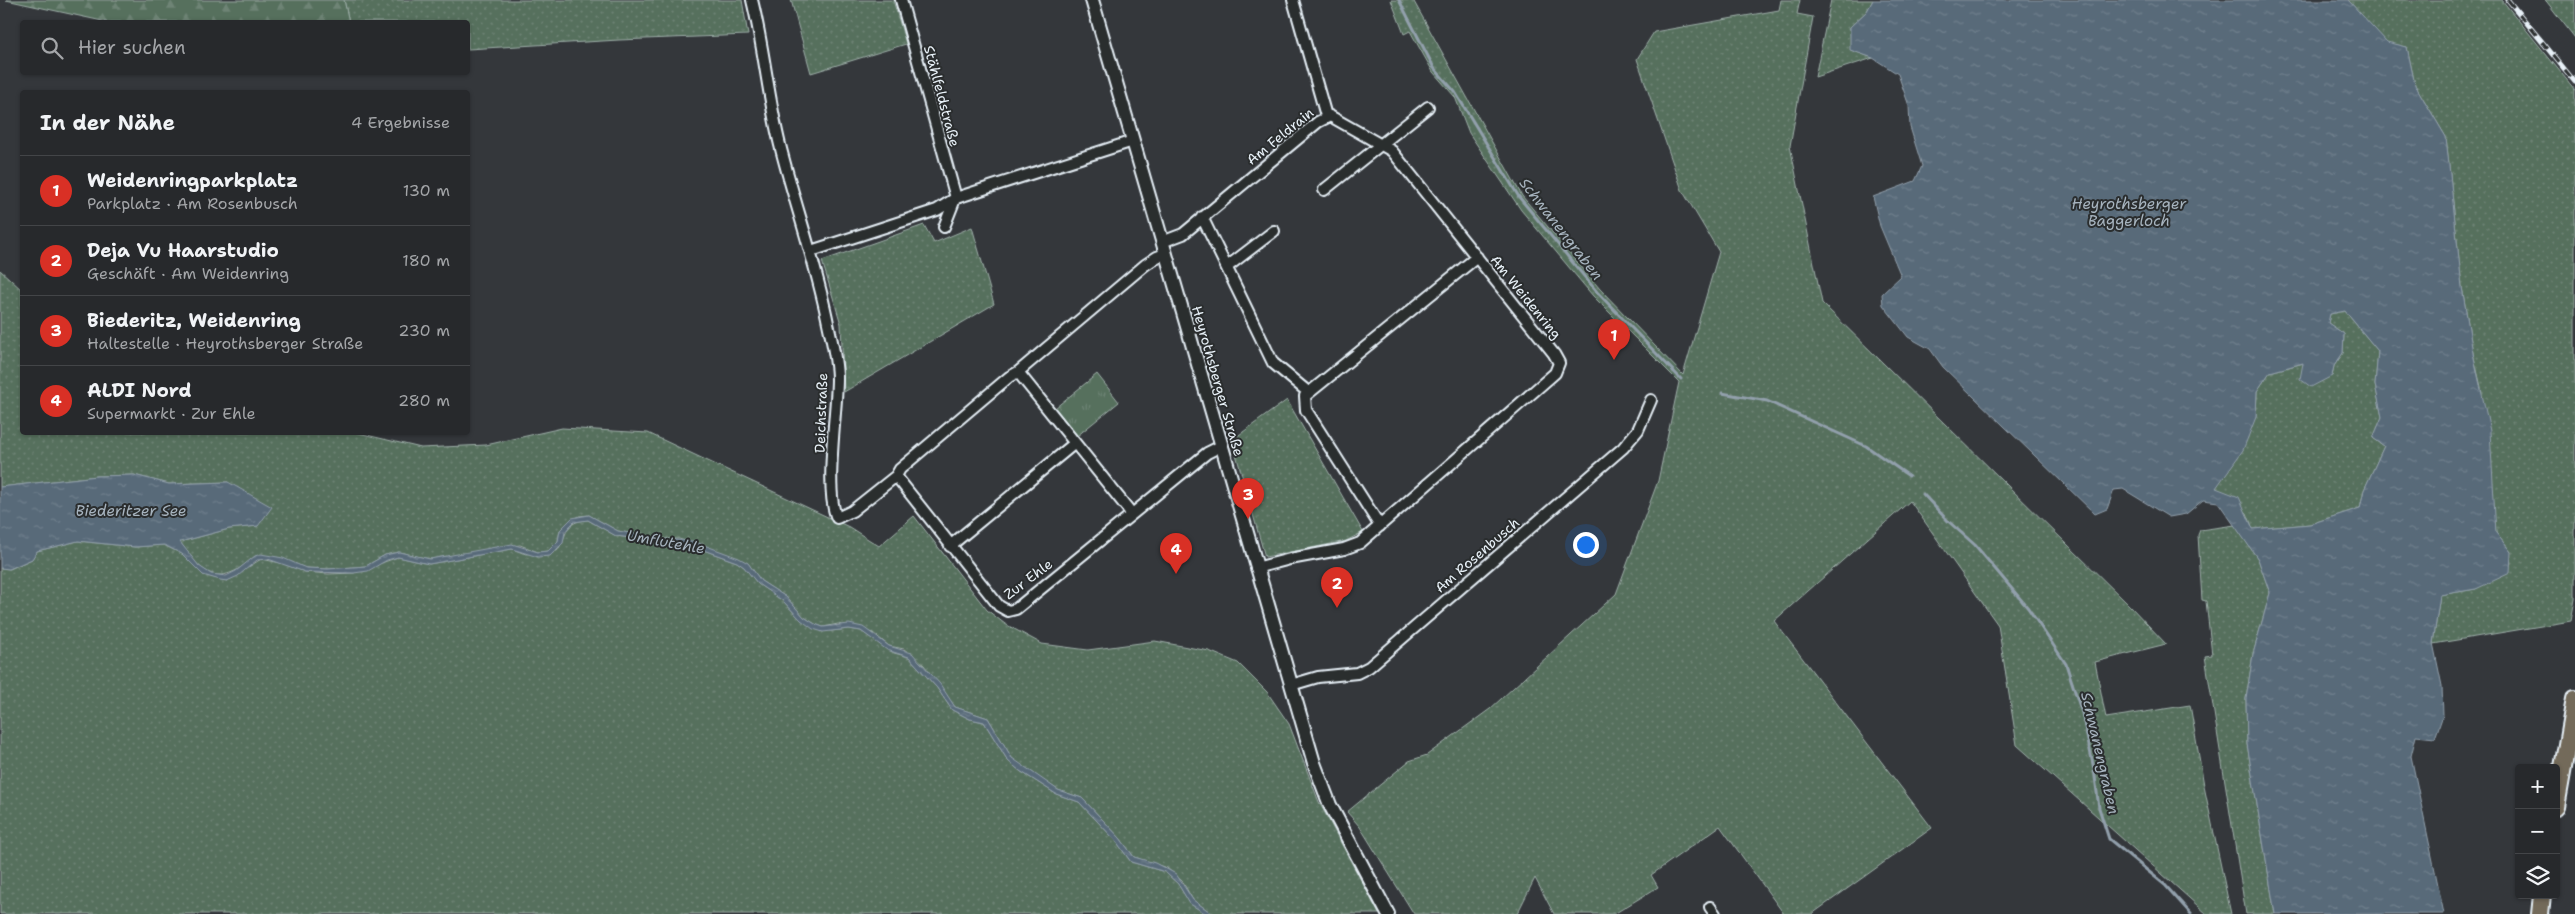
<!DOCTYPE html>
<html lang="de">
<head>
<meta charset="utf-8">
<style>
	:root { --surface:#27292c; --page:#333538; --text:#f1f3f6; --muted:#a4a6a9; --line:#434548; --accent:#d93025 }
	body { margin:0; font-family:"Shantell Sans",sans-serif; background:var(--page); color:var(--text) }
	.controls { position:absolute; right:15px; bottom:15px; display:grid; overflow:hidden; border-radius:5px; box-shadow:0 1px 4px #0004 }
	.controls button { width:45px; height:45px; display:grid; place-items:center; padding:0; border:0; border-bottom:1px solid var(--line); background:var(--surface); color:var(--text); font:25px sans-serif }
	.you { position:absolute; left:1585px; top:544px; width:18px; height:18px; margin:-12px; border:4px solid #fff; border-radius:50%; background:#1a73e8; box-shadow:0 0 0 8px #1a73e833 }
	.badge { display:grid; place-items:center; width:32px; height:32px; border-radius:50%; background:var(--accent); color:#fff; font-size:16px; font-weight:700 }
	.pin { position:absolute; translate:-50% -41px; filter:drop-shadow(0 1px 2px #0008) }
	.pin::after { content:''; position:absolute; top:26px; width:18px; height:15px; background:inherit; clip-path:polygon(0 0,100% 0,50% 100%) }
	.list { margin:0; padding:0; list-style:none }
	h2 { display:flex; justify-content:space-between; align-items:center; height:65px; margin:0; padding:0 20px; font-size:21px }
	h2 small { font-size:16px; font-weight:400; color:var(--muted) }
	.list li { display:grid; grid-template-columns:32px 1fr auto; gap:15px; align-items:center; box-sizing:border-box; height:70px; padding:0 20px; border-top:1px solid var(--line) }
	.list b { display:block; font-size:19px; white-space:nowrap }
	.list p { margin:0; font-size:16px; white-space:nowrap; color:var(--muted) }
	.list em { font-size:16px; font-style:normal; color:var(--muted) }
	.icon { flex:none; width:28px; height:28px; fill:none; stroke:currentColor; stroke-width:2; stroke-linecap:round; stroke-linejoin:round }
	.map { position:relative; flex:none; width:2575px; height:914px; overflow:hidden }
	.search { position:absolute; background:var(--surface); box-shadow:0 1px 4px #0004; left:20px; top:20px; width:450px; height:55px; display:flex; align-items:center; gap:12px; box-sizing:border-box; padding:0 18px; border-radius:5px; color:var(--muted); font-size:19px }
	.panel { position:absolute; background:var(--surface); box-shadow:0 1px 4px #0004; left:20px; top:90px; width:450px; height:345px; border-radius:5px }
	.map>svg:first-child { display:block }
</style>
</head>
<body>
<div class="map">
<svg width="2575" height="914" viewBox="0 0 2575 914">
	<defs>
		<pattern id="grass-dots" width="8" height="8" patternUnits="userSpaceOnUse" patternTransform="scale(1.25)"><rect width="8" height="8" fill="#566f5d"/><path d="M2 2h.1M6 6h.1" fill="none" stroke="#6e8475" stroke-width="1.8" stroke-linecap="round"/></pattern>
		<pattern id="forest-firs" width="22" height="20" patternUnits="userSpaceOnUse" patternTransform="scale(1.25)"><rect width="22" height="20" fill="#566f5d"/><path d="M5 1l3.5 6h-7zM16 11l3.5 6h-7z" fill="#6e8475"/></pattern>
		<pattern id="park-tufts" width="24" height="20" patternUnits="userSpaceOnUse" patternTransform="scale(1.25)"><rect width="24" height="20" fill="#566f5d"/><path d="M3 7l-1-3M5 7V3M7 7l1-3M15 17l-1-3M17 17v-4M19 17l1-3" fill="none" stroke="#6e8475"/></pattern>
		<pattern id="water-ripples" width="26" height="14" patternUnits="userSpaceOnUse" patternTransform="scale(1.25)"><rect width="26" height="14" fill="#586a79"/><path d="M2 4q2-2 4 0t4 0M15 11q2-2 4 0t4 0" fill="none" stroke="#70808d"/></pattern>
	</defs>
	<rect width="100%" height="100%" fill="#34373b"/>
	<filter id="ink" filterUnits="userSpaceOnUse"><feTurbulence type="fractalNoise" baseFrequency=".02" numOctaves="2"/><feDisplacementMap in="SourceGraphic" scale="10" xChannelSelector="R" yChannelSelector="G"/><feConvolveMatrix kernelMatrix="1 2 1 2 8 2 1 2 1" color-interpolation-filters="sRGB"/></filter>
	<g filter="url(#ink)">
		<path fill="url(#grass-dots)" stroke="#9fb0aa" d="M344,0H742L748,35L619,40L468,49V22H349Z
			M791,0H893L906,44L811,73Z
			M1391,0H1413L1522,196L1600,289L1683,375L1719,252L1682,190L1637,59L1654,32L1779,10L1781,0H1800L1797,14L1813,17L1790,146L1822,303L2130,606L2166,644L2095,662L2106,718L2190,705L2205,791L2231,914H2207L2017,745L1998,625L1910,501L1774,621L1932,828L1812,914H1784L1720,826L1651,875L1658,887L1614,914H1554L1535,878L1517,914H1414L1360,827L1347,812L1409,761L1427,755L1490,709L1616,594L1658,481L1679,382L1593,296L1521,210L1469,133L1455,97L1433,72L1410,31L1404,34Z
			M1831,0H1873L1867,11L1850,27L1851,50L1873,58L1815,77Z
			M2348,0H2502L2575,90V599L2571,621L2433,644L2440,595L2476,589L2511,552L2496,533L2481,387L2473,353L2462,287L2446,137L2415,85L2407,47L2387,43Z
			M2545,0H2575V38L2547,2Z
			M924,225L934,243L972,227L994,304L844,392L841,324L822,261Z
			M0,270L22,290V432H354L421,448L486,445L562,428L648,433L849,527L879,546L914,516L987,610L1005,624L1042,644L1088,650L1155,641L1209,651L1238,663L1267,692L1289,724L1319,802L1379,914H1213L1193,900L1182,881L1167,868L1134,857L1120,838L1082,798L1058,790L1023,767L1012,758L988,718L955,707L924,665L904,649L889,646L873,633L838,624L823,627L815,624L804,617L786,597L761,581L748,563L679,539H662L618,531L589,515L579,516L560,530L558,541L548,551L538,552L520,545L430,559L399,552L385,555L366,566L328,569L306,568L255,556C221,588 203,577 180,542L229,529L258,526L228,482L169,484L134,475L97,476L0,487Z
			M2345,311L2378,351L2375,385L2382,417L2373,438L2384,446L2364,490L2360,508L2310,524L2253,529L2247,513L2215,489L2256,417L2257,391L2270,372L2304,363L2332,376L2334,366L2343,353L2344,334L2328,323L2330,314Z
			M1287,400L1363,532L1346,541L1265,557L1232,440Z
			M588,520L616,536L692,546L737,562L744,567L758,584L783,601L801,620L831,631L849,629L861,631L894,653L909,657L937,688L952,710L970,719L984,722L1008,761L1020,771L1056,794L1079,802L1116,841L1131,862L1165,872L1178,884L1190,903L1206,914H0V568L10,569L32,559L37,551L78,541L135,547L164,545L182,554L203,575L227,581L261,559L281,563L305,572L328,574L354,573L398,557L429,564L512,549L526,554L557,551C568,536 563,521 588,520Z
			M2235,525L2258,559L2270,593L2253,654L2246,699L2247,744L2275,914H2246L2205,656L2212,655L2206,601L2202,600L2198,535L2200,530Z"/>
		<path fill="url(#forest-firs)" stroke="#9fb0aa" d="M6,0H344L349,22H107Z"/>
		<path fill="url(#park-tufts)" stroke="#9fb0aa" d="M1097,374L1119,402L1077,436L1055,408Z"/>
		<path fill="url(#water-ripples)" stroke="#92a0ac" fill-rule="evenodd" d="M1873,0H2348L2387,42L2407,47L2415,85L2446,137L2462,287L2473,353L2490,431L2496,533L2511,552L2510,573L2476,589L2440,595L2433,643L2442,686L2443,715L2435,738L2416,736L2411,756L2444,914H2275L2247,744L2246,699L2253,654L2270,593L2258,559L2218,502L2203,500L2186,514L2169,517L2123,489L2114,490L2107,509L2095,514L1943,367L1930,349L1908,337L1883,305L1882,294L1901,276L1880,226L1873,197L1915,181L1922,166L1910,127L1909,106L1898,74L1873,58L1850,50V27L1867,11ZM2345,311L2378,351L2375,385L2382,417L2373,438L2384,446L2364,490L2360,508L2310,524L2253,529L2239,497L2216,488L2243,450L2256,417L2257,391L2270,372L2303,363L2300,379L2311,387L2332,376L2334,366L2343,353L2344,334L2328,323L2330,314Z
			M134,475L169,484L228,482L272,507L258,526L229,529L180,542L199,566L211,574L226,576L236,571L255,556L261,554L283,558L306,568L328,569L366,566L385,555L399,552L430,559L512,544L538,552L548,551L558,541L560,530L572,518L589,515L618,531L662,539L693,541L739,558L748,563L761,581L786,597L804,617L815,624L823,627L849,624L863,627L889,646L912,653L940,684L955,707L988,718L1012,758L1058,790L1082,798L1120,838L1134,857L1155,863L1176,874L1193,900L1213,914H1206L1190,904L1178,884L1165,872L1131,862L1116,841L1079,802L1056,794L1020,771L1008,761L984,722L970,719L952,710L937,688L909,657L887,650L861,631L849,629L823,632L813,629L801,620L783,601L758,584L744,567L737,562L692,546L616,536L588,520L574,522L569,527L565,532L563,543L550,556L538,557L512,549L429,564L398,557L387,560L368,571L354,573L305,572L268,559L257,560L238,576L227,581L220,580L203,575L182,554L164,545L135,547L78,541L37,551L32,559L9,569L0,568V487L97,476Z"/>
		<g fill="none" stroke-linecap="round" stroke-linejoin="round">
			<path stroke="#92a0ac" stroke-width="3" d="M1399,0L1434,68L1455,92L1519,197L1597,292L1681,379
				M1722,393L1767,401L1866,446L1909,476
				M1923,494L1948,521L1975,545L2028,608L2066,664L2082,713L2094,769L2099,808L2109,839L2165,885L2191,914"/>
			<defs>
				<path id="minor" d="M752,0C764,48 768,97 780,145C795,205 816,263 828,323C832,342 837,360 837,379C837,411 824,492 837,518L852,511L896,476L900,469L1009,377L1018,372L1145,265L1157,257L1165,254
					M901,0L956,198
					M1293,0L1326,116
					M1324,190L1428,107
					M1202,217L1273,363L1308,392
					M944,227L955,199
					M1162,242L1183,234L1318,122L1330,116L1392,151L1554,354L1559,363L1555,373L1360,543L1344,549L1290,559L1256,568
					M811,251L937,210L956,198L1133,141
					M1227,267L1274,231
					M1018,372L1132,514
					M896,476L999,606L1008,611L1016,609L1207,453L1221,446
					M1380,526L1306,410L1305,396L1477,257
					M950,546L1075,443
					M1291,685L1318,677L1357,673L1369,667L1623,448L1638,430L1651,400
					M1710,907L1715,914"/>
				<path id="tertiary" d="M1092,0L1314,763L1330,805L1388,914"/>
				<path id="primary" d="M2556,807L2575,699
					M2540,914L2542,895"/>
			</defs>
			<use href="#minor" stroke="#e8f1f8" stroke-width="14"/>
			<use href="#tertiary" stroke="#e8f1f8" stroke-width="16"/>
			<use href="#primary" stroke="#e8f1f8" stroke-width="20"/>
			<use href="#minor" stroke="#2a2d2e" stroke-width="10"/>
			<use href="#tertiary" stroke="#2a2d2e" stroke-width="12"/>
			<use href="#primary" stroke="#736b5a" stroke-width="16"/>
			<defs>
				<path id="rail" d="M2508,0L2575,82"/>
			</defs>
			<use href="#rail" stroke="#e8f1f8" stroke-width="5"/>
			<use href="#rail" stroke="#2a2d2e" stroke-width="3" stroke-dasharray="9" stroke-linecap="butt"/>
		</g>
	</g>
	<g text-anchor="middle" stroke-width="4" stroke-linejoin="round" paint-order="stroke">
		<g font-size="14" fill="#e8f1f8" stroke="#2a2d2e">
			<text transform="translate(942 96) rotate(75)" y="5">Stählfeldstraße</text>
			<text transform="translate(1280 136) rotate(-39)" y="5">Am Feldrain</text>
			<text transform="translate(1526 297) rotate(51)" y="5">Am Weidenring</text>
			<text transform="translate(1218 381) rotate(74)" y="5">Heyrothsberger Straße</text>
			<text transform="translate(821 413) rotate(-88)" y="5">Deichstraße</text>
			<text transform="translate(1477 555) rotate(-41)" y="5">Am Rosenbusch</text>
			<text transform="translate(1028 579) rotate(-37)" y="5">Zur Ehle</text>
		</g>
		<g font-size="15" font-style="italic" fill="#a7b4bf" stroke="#2a2d2e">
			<text x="2129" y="209">Heyrothsberger<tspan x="2129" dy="17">Baggerloch</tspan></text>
			<text transform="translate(1561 229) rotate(52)" y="5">Schwanengraben</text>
			<text x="131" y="516">Biederitzer See</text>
			<text transform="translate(666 542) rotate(10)" y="5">Umflutehle</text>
			<text transform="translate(2100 753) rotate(77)" y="5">Schwanengraben</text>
		</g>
	</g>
</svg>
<div class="controls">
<button>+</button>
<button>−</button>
<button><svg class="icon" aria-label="layers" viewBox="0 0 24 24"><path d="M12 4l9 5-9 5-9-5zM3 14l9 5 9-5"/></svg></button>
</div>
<div class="you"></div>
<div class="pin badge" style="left:1614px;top:360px">1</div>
<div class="pin badge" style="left:1337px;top:608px">2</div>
<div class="pin badge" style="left:1248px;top:519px">3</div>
<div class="pin badge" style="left:1176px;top:574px">4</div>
<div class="search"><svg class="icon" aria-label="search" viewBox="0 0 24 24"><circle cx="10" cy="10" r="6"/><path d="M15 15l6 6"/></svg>Hier suchen</div>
<section class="panel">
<h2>In der Nähe<small>4 Ergebnisse</small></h2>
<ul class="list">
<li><span class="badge">1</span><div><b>Weidenringparkplatz</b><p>Parkplatz · Am Rosenbusch</p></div><em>130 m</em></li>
<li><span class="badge">2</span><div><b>Deja Vu Haarstudio</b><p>Geschäft · Am Weidenring</p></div><em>180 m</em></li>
<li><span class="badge">3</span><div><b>Biederitz, Weidenring</b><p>Haltestelle · Heyrothsberger Straße</p></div><em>230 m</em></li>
<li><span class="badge">4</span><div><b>ALDI Nord</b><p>Supermarkt · Zur Ehle</p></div><em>280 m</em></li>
</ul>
</section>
</div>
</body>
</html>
